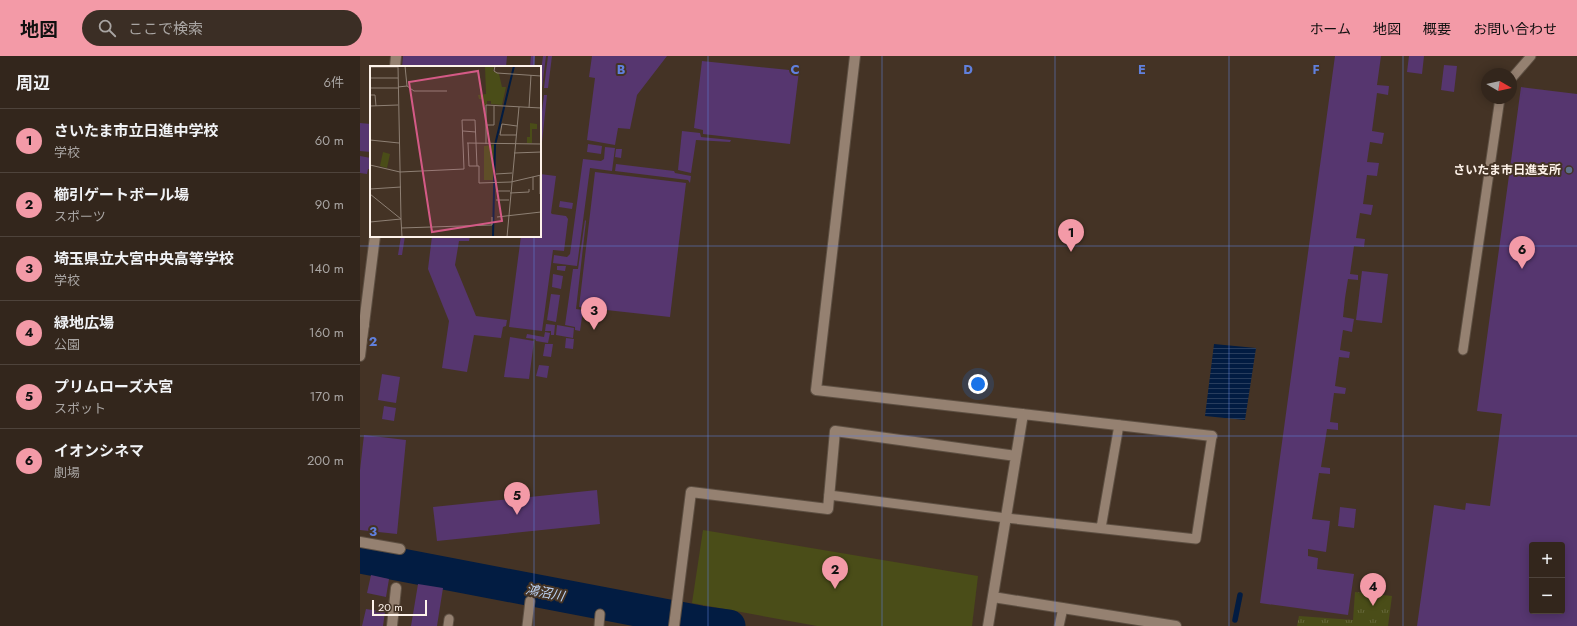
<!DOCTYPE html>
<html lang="ja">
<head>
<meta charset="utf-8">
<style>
	:root { --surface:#33261c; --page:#3b2e25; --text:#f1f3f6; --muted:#a9a5a3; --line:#4e433b; --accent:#f39aa7 }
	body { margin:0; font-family:Jost,"Noto Sans JP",sans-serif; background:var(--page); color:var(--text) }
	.controls { position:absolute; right:12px; bottom:12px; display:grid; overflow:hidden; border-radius:4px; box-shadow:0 2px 10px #0003 }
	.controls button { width:36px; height:36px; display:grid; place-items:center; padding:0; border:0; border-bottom:1px solid var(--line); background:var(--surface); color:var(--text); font:20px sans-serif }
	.compass { position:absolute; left:1121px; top:12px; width:36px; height:36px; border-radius:50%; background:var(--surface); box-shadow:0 2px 10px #0003; rotate:99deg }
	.scale { position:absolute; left:12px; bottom:10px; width:55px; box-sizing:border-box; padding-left:4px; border:2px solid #fef3ea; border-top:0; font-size:11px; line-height:14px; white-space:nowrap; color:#fef3ea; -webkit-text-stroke:3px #443325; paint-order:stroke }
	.you { position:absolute; left:618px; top:328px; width:14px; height:14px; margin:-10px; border:3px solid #fff; border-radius:50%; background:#1a73e8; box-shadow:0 0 0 6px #1a73e833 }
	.badge { display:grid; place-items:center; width:26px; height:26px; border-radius:50%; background:var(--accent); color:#111; font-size:13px; font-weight:700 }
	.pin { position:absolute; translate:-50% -33px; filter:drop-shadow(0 1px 2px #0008) }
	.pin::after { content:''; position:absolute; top:21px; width:14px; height:12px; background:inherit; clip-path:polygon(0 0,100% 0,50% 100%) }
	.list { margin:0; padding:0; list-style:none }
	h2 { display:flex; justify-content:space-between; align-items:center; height:52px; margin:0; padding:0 16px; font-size:17px }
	h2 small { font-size:13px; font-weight:400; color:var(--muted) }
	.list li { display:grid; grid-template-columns:26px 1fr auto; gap:12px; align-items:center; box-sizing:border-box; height:64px; padding:0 16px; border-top:1px solid var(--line) }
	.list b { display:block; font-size:15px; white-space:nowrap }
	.list p { margin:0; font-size:13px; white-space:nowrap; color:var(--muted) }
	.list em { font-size:13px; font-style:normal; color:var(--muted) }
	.icon { flex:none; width:22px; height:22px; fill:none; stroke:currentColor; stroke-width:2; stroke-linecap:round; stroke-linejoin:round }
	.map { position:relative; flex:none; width:1217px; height:570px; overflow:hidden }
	header { display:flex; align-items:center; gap:24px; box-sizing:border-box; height:56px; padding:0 20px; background:var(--accent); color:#111 }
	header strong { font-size:19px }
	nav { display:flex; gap:22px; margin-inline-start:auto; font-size:14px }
	.search { width:280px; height:36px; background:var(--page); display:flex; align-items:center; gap:10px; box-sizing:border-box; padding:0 14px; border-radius:22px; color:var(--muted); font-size:15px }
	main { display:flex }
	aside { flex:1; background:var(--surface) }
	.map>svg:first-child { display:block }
</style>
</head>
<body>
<header>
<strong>地図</strong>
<div class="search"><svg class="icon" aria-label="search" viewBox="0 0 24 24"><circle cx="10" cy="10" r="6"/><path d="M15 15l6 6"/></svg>ここで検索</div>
<nav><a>ホーム</a><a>地図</a><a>概要</a><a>お問い合わせ</a></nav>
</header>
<main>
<aside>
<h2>周辺<small>6件</small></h2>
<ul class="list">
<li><span class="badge">1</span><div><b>さいたま市立日進中学校</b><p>学校</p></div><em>60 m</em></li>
<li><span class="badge">2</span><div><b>櫛引ゲートボール場</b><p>スポーツ</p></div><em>90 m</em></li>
<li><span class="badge">3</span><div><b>埼玉県立大宮中央高等学校</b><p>学校</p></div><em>140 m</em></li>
<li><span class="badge">4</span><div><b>緑地広場</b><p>公園</p></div><em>160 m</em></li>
<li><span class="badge">5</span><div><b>プリムローズ大宮</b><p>スポット</p></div><em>170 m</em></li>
<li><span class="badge">6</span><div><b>イオンシネマ</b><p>劇場</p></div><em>200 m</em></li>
</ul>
</aside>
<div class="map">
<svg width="1217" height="570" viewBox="0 0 1217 570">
	<defs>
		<pattern id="park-tufts" width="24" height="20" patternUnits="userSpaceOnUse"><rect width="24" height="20" fill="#4a4d18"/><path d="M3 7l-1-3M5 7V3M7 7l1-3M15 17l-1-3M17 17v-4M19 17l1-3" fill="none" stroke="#65673a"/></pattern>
		<pattern id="water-rules" width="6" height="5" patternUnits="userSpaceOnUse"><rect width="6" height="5" fill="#021c42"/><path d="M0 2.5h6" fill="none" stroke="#283d5d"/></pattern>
	</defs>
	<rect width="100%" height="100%" fill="#443325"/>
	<path fill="url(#park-tufts)" d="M995,536L1032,540L1028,570H937L939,560L993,564Z"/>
	<path fill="#4a4d18" d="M343,474L618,520L612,570H457L332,547Z"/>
	<path fill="url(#water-rules)" d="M854,288L896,292L885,364L845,360Z"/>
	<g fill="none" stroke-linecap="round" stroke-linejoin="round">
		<path stroke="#021c42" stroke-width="5.5" d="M875,564L880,539"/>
		<path stroke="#021c42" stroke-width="33" d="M0,501L340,566L369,570"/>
	</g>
	<path fill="#56366f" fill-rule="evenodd" d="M43,0H147L146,11H42Z
		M171,0H175L174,11H170Z
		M183,0H186L182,32L180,31V23Z
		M188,0H192L188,32H184Z
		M232,0H307L277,39L270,73L258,72L255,89L227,84L235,22L229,21Z
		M975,0H1021L1017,29L1029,30L1028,39L1017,37L1012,75L1024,77L1022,88L1010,86L1007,106L1019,107L1017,120L1007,119L1003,148L1013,149L1011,159L1000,157L996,182L1005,183L1004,191L994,190L990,218L998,219V224L988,223L985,242L983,261L994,263L992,276L983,274L980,294L990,296L989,302L979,301L975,330L986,332L985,338L974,337L970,366L978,367V374L967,373L961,411L970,412V418L959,417L952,463L970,465L966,496L948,493V500L958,502L957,513L994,518L988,559L900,547Z
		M1049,0H1064L1062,18L1047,16Z
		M342,5L439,15L430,88L343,78V74L334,72Z
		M1084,9L1097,10L1094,36L1081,34Z
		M1161,31L1217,38V570H1057L1074,449L1105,454L1106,447L1130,450L1142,358L1117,355ZM1172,489H1202V555H1172Z
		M184,39H187L182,86H180V71Z
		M0,67L11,68V96L0,95Z
		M322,75L340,77L341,81L371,84L370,86L336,84L331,117L318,114Z
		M228,88L242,90L241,98L227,96Z
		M245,91L255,92L252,115L230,112L217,210L193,207L194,199L207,201L210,198L223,103L241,105L244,103Z
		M256,93H262L261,102L255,101Z
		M0,100L11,102V113H8L7,118L0,117Z
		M256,108L314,115L315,117L331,120L330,127L328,124L255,115Z
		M235,116L326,127L310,261L219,251Z
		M180,118L196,120L191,157L192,158L206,160L208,163L204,195L193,194L182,275L149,271L161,180H180Z
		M200,145L213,147L212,153L199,151Z
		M225,164L226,165L216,253L223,254L220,275L215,274V271L205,269L213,213H218Z
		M41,180H45L42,199H38Z
		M72,180H110L109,185H99L95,209L116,260L147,264L146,270L143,271L141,282L114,279L107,316L82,312L89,265L68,213Z
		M197,210H206L205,215L197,214Z
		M1002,215L1028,218L1022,267L996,264Z
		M193,218L203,220L201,233L192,231Z
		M191,238L200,239L196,266L187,264Z
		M186,268L195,269L194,279H191V275H185Z
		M197,269L214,272L213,282L196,279Z
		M185,276L190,277L188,287L176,285L175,283L166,282L167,278L184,281Z
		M150,281L174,285L169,323L144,321Z
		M206,282L214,283L213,293L205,292Z
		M185,288H193L191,301L183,300Z
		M179,309L189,310L187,322L176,320Z
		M22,318L40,321L36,347L18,344Z
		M24,350L36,352L34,365L22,363Z
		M4,379L46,384L37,478L0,474V414Z
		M237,434L240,468L77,485L73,451Z
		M980,451L996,453L994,472L978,470Z
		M11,519L29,523L26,541L7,537Z
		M58,528L83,532L77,570H51Z
		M6,553L25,556L23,570H2Z"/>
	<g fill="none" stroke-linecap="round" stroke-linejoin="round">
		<defs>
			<path id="service" d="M1151,23L1171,0
				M1103,294L1140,42
				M469,439L646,462L836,483L852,380
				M741,472L759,369
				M88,570L89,563
				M167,570L170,545
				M239,570L240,558
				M699,570L703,552"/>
			<path id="minor" d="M495,0L456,334L852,380
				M35,11L36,0
				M0,300L15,180
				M0,486L40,493
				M633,541L816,570
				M32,570L36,532
				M314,570L331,436L468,453L475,375L656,400
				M628,570L663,358"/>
			<path id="tertiary" d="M0,268L4,269"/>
		</defs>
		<use href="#service" stroke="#5d4f42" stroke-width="11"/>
		<use href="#minor" stroke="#5d4f42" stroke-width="12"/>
		<use href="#tertiary" stroke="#5d4f42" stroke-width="12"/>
		<use href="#service" stroke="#958171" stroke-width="9"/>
		<use href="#minor" stroke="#958171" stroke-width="10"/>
		<use href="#tertiary" stroke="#958171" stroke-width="10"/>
	</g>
	<path fill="none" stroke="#6080dd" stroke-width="1" stroke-opacity="0.55" d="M174,0V11M348,0V570M522,0V570M695,0V570M869,0V570M1043,0V570M174,180V570M0,190H1217M0,380H1217"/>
	<circle fill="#5c6f8a" stroke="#443325" stroke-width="1.5" cx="1209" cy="114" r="4"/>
	<g text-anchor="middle" stroke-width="4" stroke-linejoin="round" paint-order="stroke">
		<g font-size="12" font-weight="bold" fill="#fef3ea" stroke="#443325" text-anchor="end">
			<text x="1201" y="118">さいたま市日進支所</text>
		</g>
		<g font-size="13" font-style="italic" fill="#bfd6f7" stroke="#443325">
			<text transform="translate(185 536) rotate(11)" y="5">鴻沼川</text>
		</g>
	</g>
	<g transform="translate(10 10)">
		<rect width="171" height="171" fill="#443325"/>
		<path d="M160,57L167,58V63H162V77H157V71H160Z" fill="#4a4d18"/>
		<path d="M115,0H124L123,5L129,8L132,21H136L132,39L121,38V35H117V38L113,40L112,33H109L108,29L116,28ZM13,86L20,88L17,102L10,100Z" fill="#4a4d18"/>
		<path d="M124,79L123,114H114V80Z" fill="#4a4d18"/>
		<path fill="none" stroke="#021c42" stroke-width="2" d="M123,171L125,79L144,0"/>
		<path fill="none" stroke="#8e8074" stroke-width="1" d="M125,0L124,5L127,7L171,10M0,1H28M0,12H28M37,20L44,25H77M28,21L37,20L35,0M0,22H28M0,29H5L6,40M0,40L28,39M159,42L161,9M116,59H124V40M93,65L106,66M146,69H130L132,58L147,60M0,74L29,77M97,77L171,78M98,77L99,100H109V117L141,116L171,109M116,78V39L171,42M144,87L171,86M0,99L30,106L94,103L92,54H105L107,100M126,108L142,107M170,109V128M163,111V124M0,123L31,121M126,125H140M140,127L159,126V123M0,128L31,153L32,171M126,134H139M127,151L171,146M0,156L31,153L28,0M31,162L122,159V151M137,171L149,41"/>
		<path fill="#d45a86" fill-opacity="0.15" stroke="#d45a86" stroke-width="2" d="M108,5L132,155L62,166L39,16Z"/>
		<rect width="171" height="171" fill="none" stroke="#fef3ea" stroke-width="2"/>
	</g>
	<g font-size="13" text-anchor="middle" font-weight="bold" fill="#6080dd" stroke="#443325" stroke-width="4" stroke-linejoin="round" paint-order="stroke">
		<text x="261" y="18">B</text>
		<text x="435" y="18">C</text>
		<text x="608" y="18">D</text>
		<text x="782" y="18">E</text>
		<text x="956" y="18">F</text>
		<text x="13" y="290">2</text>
		<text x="13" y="480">3</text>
	</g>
</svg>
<div class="controls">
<button>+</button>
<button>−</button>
</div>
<svg class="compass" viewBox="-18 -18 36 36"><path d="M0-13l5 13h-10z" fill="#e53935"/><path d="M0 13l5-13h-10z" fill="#a9a5a3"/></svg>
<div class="scale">20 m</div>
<div class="you"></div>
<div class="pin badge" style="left:711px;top:196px">1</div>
<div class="pin badge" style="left:475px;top:533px">2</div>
<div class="pin badge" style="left:234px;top:274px">3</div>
<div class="pin badge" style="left:1013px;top:550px">4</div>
<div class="pin badge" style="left:157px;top:459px">5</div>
<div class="pin badge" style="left:1162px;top:213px">6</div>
</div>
</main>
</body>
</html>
